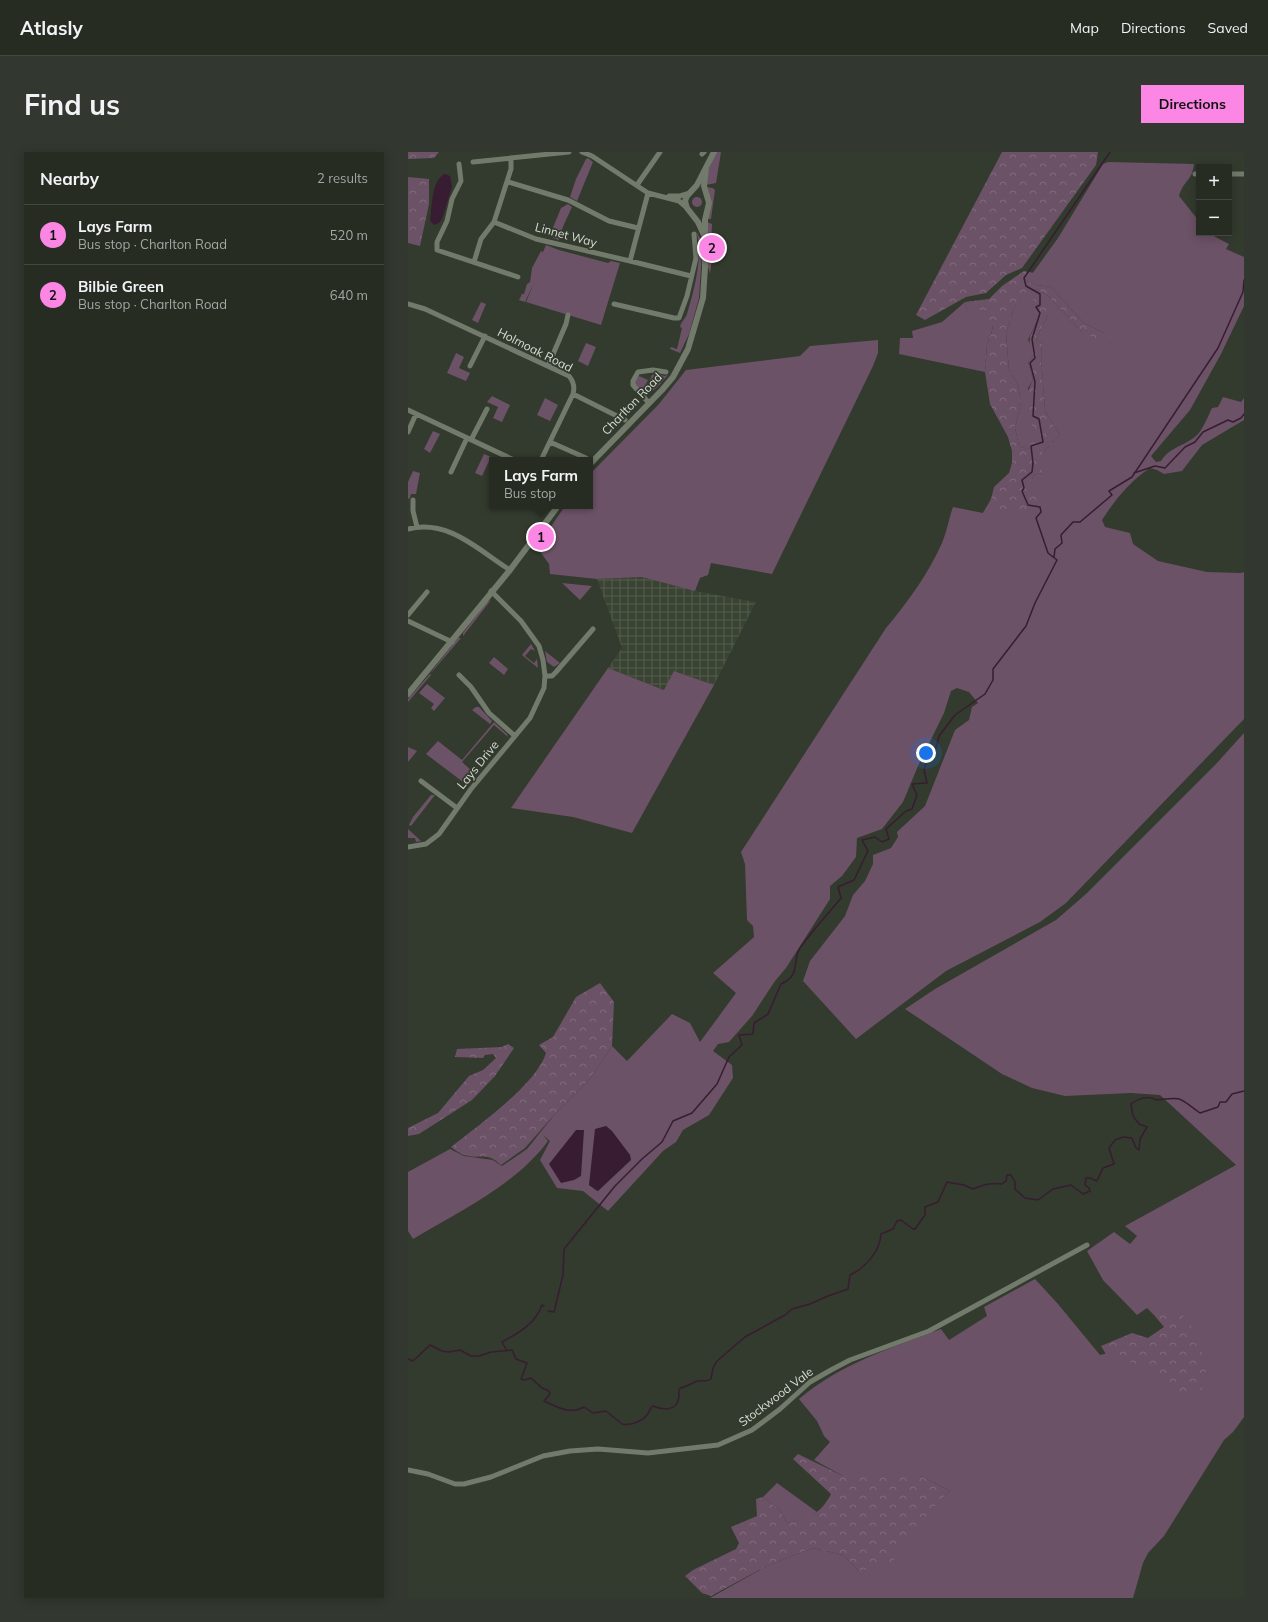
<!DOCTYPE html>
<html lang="en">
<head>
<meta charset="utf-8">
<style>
	:root { --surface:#262c22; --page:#32382f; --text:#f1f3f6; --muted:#a4a7a5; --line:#424840; --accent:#fc86e4 }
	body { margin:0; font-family:Mulish,sans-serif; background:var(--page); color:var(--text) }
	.controls { position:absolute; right:12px; top:12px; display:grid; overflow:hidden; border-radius:0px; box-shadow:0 2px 10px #0003 }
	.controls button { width:36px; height:36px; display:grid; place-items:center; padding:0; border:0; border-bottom:1px solid var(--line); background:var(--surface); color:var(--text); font:20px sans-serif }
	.you { position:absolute; left:518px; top:601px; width:14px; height:14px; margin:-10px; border:3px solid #fff; border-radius:50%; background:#1a73e8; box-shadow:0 0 0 6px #1a73e833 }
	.badge { display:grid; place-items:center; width:26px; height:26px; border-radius:50%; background:var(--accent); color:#111; font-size:13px; font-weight:700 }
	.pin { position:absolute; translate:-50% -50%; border:2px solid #fff; box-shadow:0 1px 4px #0006 }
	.popup { position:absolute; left:81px; top:305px; width:104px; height:52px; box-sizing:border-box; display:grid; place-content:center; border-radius:0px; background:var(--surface); filter:drop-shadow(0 1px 3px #0005); font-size:13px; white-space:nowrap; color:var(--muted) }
	.popup b { font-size:15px; color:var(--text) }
	.popup::after { content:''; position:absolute; left:50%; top:100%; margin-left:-8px; border:8px solid transparent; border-top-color:var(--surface) }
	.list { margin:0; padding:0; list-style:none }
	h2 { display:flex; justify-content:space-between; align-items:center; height:52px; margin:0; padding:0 16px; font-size:17px }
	h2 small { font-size:13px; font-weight:400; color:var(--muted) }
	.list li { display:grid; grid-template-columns:26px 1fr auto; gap:12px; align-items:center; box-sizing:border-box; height:60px; padding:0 16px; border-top:1px solid var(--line) }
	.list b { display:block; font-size:15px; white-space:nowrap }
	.list p { margin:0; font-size:13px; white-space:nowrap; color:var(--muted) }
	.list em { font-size:13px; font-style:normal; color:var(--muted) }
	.map { position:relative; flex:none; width:836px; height:1446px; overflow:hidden; border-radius:0px }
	header { display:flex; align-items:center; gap:24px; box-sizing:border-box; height:56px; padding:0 20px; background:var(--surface); border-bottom:1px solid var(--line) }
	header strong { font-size:19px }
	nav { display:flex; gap:22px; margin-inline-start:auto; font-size:14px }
	.intro { display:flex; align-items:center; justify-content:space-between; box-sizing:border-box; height:96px; padding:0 24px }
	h1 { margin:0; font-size:28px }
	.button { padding:10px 18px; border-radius:0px; background:var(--accent); color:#111; font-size:14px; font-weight:700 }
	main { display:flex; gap:24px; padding:0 24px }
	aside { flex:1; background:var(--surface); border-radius:0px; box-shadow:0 2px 10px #0003 }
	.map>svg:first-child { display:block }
</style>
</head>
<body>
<header>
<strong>Atlasly</strong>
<nav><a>Map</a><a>Directions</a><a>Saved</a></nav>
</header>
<div class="intro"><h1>Find us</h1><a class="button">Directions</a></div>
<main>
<aside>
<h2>Nearby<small>2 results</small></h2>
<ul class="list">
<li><span class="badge">1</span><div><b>Lays Farm</b><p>Bus stop · Charlton Road</p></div><em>520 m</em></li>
<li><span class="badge">2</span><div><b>Bilbie Green</b><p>Bus stop · Charlton Road</p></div><em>640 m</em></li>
</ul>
</aside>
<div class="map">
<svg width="836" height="1446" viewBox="0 0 836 1446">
	<defs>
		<pattern id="industrial-grid" width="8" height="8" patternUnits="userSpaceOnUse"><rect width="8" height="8" fill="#3a4432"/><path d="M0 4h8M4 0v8" fill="none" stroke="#565e4f"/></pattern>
		<pattern id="forest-crowns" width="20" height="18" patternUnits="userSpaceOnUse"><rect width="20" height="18" fill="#6c5266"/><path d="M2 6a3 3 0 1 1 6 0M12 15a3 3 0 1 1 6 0" fill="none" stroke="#806a7b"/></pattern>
	</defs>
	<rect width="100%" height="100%" fill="#333a2e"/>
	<path fill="url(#industrial-grid)" d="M234,425L292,440L348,450L306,533L267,519L257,538L200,516L214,496L189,427Z"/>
	<path fill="#6c5266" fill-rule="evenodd" d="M308,0H313L308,31L298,33L299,21Z
		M180,6L185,10L169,49L162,45L168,27L178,7Z
		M700,10L786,12C784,30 776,27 771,44L791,69V81H800L821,92L818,97L836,105V154L813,202L782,258L743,304L748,310L753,309C763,294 775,295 788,284C795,278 800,264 804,256L810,255L815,245L833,250L836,246V268L794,293L774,319L756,322L749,318L742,316C722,329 707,348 694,368L697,375L722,381L725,392L750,409L799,420L833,421L836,420V567L658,751L632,770L538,819L448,887L395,829L402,809L437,764L445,743L457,729L465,712V703L483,696L490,685L489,680L517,654L547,578L561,568L564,555L570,551L561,540L549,536L543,539L536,561L510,614L495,650L474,677L449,686L448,705L434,724L422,734V747L378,816L367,829L344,864L321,890L310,892L305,899L324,913L325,926L301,963L275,978L268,990L255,999L200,1059L175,1039L149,1036L132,1008L142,989L135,983L140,989C109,1032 50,1060 5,1087L0,1079V1020L42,997L56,1004L85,1008L94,1014L119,997L147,962L182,927L204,894L219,909L264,862L282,871L292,890L328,841L305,821L346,785L345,774L339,768L337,712L333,700L478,476C500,450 520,422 534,391C539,379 541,366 545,355L575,361L622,330L626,323L634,321V301L652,283L637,259L633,205L634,192L628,187L640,163L631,165L620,188L626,203L620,210L625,228L620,236L637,287L620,297L611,294L607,276L613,250L610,232L601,219L598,181L605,159L615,140L628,137L639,143L673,179L698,182L676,171L643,135L629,133L619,129L650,86L695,12ZM198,974L222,1003L189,1039L181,1033Z
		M298,35L305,36L307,38L303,67H299Z
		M284 50a5 5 0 1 1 10 0a5 5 0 1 1-10 0Z
		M160,52L164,55C160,64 153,77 151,88L145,86L144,78L153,56Z
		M299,70L304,72L303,94H302Z
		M288,79L292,86L294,101L291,146L281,182L272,201L262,197L263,195L269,197L274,176L272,175C273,170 277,167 279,162C286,139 296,102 288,79Z
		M138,93L151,98L200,111L203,109L212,111L193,173L118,150L126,131L117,150L111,148L114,142H116L119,132L122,130L124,116L133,99L135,100Z
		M302,98H305L302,122L300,114Z
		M73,150L78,152L70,171L64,168Z
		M557,150L559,158H578L584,162L577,172L585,173L583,183L579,192L577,220L491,202L492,186H505L504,179L534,170Z
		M470,188V201L465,214L364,422L303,411L300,423L292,426L287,439L234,425L189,427L142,422L141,412L129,395L157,354H182V322L251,252L278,218L392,204L402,194Z
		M178,191L188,195L180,214L170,209Z
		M48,201L56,205L51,216L62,221L58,229L39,221Z
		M252,222L256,224L260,223C253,230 247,242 236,240L244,223Z
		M231,224L240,228L234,240L227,233V228Z
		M84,244L102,253L94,270L85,266L90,255L79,250Z
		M137,246L150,253L142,269L129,263Z
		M25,279L32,282L22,301L16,297Z
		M76,302L83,305L74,324L67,321Z
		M5,319L12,321L8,342H3L2,346L0,347V330Z
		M154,431L184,434L172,448Z
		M83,448L55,484V481L79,450Z
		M50,486H53L23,521L24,519Z
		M123,492L127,499L123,497L117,504L126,511L129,507L130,516L114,503Z
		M137,499L152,511L146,515L139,510Z
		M86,505L100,517L96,523L81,511Z
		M200,516L256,538L266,519L306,533L224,681L165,665L103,656Z
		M22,522L23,523L0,550V547Z
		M19,532L37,546L26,559L23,556L26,552L11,541Z
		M68,555H71L84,569L82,572L64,558Z
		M86,570L99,582L100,585L86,573L54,610L64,619L55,630L18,602L30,589L54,608Z
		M836,581V1265L825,1280L816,1288L756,1384L740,1401L735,1411L725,1446H302L359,1414L405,1396L435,1403L451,1419L523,1357L542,1339L513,1324H435L406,1308L422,1290L416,1284L409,1269L391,1247C432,1212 483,1196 533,1177L541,1188L579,1164L576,1155L627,1127L650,1152L692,1203L727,1195L774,1163H746L739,1156L729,1163L695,1128L679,1099L706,1080L722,1092L729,1084L717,1074L828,1013L752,943L723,941L657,944L624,936L594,922L497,857L527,837L648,768L678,742L808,612Z
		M0,595L9,599L0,610Z
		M23,643H27L3,674L1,673L5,665Z
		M0,677L13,689L8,690L7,686H0Z
		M369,1331L409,1360L399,1367L379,1371L372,1358L355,1345Z"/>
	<path fill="url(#forest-crowns)" d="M0,0H31L26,6L0,7Z
		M594,0H690L688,13L614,116L598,123L578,141L558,145L517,168L508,163Z
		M0,25L21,27V52L12,94L0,91Z
		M616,119L626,121L619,129L629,133L643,135L676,171L698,182L708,190L700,192L673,179L639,143L628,137L615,141L605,159L598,181L601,219L610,232L613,250L607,276L611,294L620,297L625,288L637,287C634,284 630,282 627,278C617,266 617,241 625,228L620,210L626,203C615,190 626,179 631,165L625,158V147L638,148L640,163L628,187L634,192L633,205L637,259L652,283L634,301V321L626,323L622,330L629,338L631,363L608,360L601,355L594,361H575L583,347L586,335L601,321L604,311V299L600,285L582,252L577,220L579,192L583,183L585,174L576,172L577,167L583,162L577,158H559L557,150L581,147L594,134Z
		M192,831L206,850L204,894L182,927L147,962L117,996L93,1013C78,999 73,1008 57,1003C52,1002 47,998 43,995C68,975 129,932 138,901L131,893L145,885L168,845Z
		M100,892L106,896L87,924L64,948L11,982L0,984V976L30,961L61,924L75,918L88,906L85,902L77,903L75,906L47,905L49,897L94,895Z
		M746,1163H774L790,1183L798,1218L795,1236L785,1244L761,1243L757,1226L720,1209L701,1207L693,1194L724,1181L740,1186L756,1175Z
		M390,1302L435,1324H513L542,1339L523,1358L482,1413L451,1419L435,1403L405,1396L359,1414L303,1444L294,1441L277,1424L285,1418L328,1397L331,1391L323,1375L349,1364L348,1347L355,1345L372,1358L379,1371C401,1366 412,1363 423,1342L385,1307Z"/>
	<path fill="#381d32" d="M37,22L42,24L44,35L34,67L31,71L26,73L22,69C24,56 23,28 37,22Z
		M198,974L204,979L222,1003L223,1008L190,1039L181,1033L187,977Z
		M168,978H176L173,1024L166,1028L153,1031L141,1012Z"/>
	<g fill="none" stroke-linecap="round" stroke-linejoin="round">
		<path stroke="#381d32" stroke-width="1.5" d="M726,321L747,314L757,316L777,295L787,290L795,280L820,268L825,270L833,266L836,262
			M646,405L647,397L654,391L653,383L665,370H672L704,343L701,339L724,325L810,196L835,140L836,128
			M140,1159L146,1160L155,1123L156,1097L207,1034L234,1007L254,990L265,969L284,961L309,932L321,905L334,893L331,883L345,882L346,871L360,862L373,832C393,824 384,808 392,796C404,779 420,762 433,746L430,735L446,728L460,699L454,688L467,685L474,690L481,687L478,677L498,659L504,657L509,643L504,632L519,631L516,618L520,605L528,596L531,584L547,563L577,542L585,528V517L618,474L627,451L649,408L640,401L628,366L633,360L632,355L620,353L614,339L616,336L614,328L624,320L625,311L623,294L635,290L631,267L625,264L627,230L622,211L627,206L624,187L632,161L628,155L632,153V142L618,134L616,126L702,0
			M99,1199L94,1190C111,1181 128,1171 134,1153L136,1154
			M0,1207L5,1209L22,1193L34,1199L41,1200L52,1198L63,1204H71L83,1200L104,1198L108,1207L119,1211L113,1227L116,1228L123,1226L134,1236L141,1239L142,1242L136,1249C149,1255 162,1263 176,1255L185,1261L198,1259L214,1272C223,1274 234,1269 239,1263C242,1259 241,1257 245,1254C254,1258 269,1260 271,1245C271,1241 270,1240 272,1236C278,1235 282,1232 287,1230C292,1227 297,1231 303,1227L305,1216L309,1209L337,1185L377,1163L384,1157L402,1152L420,1144L440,1137L442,1123C457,1116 472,1100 473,1082L485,1077L489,1069L493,1068L505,1077H507L517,1063V1055L530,1050L539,1030L556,1033L565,1037C575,1033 583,1030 594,1032L598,1029L599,1023H603L607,1030V1037L617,1046L630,1048L645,1037L663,1033L675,1042L682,1039L681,1036L677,1033L678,1026H682L689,1029L695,1016L706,1012L701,996L707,988L715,985L724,986L728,996L731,998L732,987L739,975L731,972L725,964L723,952C732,946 739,943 749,948C777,945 769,945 792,961L810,955L812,950H818L824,942L836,939"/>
		<path stroke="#717a6b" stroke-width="5" d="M174,0L184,4L240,41L271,49L278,55
			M294,2L296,0
			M65,10L161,0
			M51,12L53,29L44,47L39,69L29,90V98L110,125
			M787,22H791
			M821,22H836
			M100,30L160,48L201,69L230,76
			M229,33L252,0
			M261,44H272L282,41
			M86,70L128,87L222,109L240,41
			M222,109L283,124
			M66,110L73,87L86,70L103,17V6
			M0,152L17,157L161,224C166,230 167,235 165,242L133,308
			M206,152L266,166H271L279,144L288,106L286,82
			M62,214L77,184
			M140,214L158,172L160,163
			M165,242L217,268
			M241,251L225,233V229L230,220L245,218L258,220
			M0,258L106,308
			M0,280L8,262
			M63,288L79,257
			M142,290L178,306
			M43,320L59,286
			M5,348V359L9,375
			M0,377C41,367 70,398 102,418
			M0,463L19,440
			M0,469L44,490
			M51,523L63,535L81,561L107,584
			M137,524H144L148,520L185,477
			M13,629L49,656
			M0,695L18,692L31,682L63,637L122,566L136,536L137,524L135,508L131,494L113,469L83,439
			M0,1318L20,1322L47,1332H56L83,1325L135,1304L162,1299L190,1297L240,1301L310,1293L344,1278L372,1257L402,1230L423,1218L442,1208L521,1179L679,1093"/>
		<path stroke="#717a6b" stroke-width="6" d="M296,83L290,70L279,56L277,49L279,44L289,33L306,0
			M182,312L254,238L265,225L280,197L295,146L297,115V68L301,51L296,34L298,16
			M0,542L102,418L150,354"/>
	</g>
	<g text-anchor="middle" stroke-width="3.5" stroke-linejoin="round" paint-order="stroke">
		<g font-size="12" fill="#d8dcd4" stroke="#333a2e">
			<text transform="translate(158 83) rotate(15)" y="4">Linnet Way</text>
			<text transform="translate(127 198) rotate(27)" y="4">Holmoak Road</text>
			<text transform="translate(224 252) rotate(-46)" y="4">Charlton Road</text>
			<text transform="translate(70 613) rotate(-51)" y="4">Lays Drive</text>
			<text transform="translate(368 1245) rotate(-37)" y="4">Stockwood Vale</text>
		</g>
	</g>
</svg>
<div class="controls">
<button>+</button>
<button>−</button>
</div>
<div class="you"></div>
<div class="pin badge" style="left:133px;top:385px">1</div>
<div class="popup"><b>Lays Farm</b>Bus stop</div>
<div class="pin badge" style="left:304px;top:96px">2</div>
</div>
</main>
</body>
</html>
